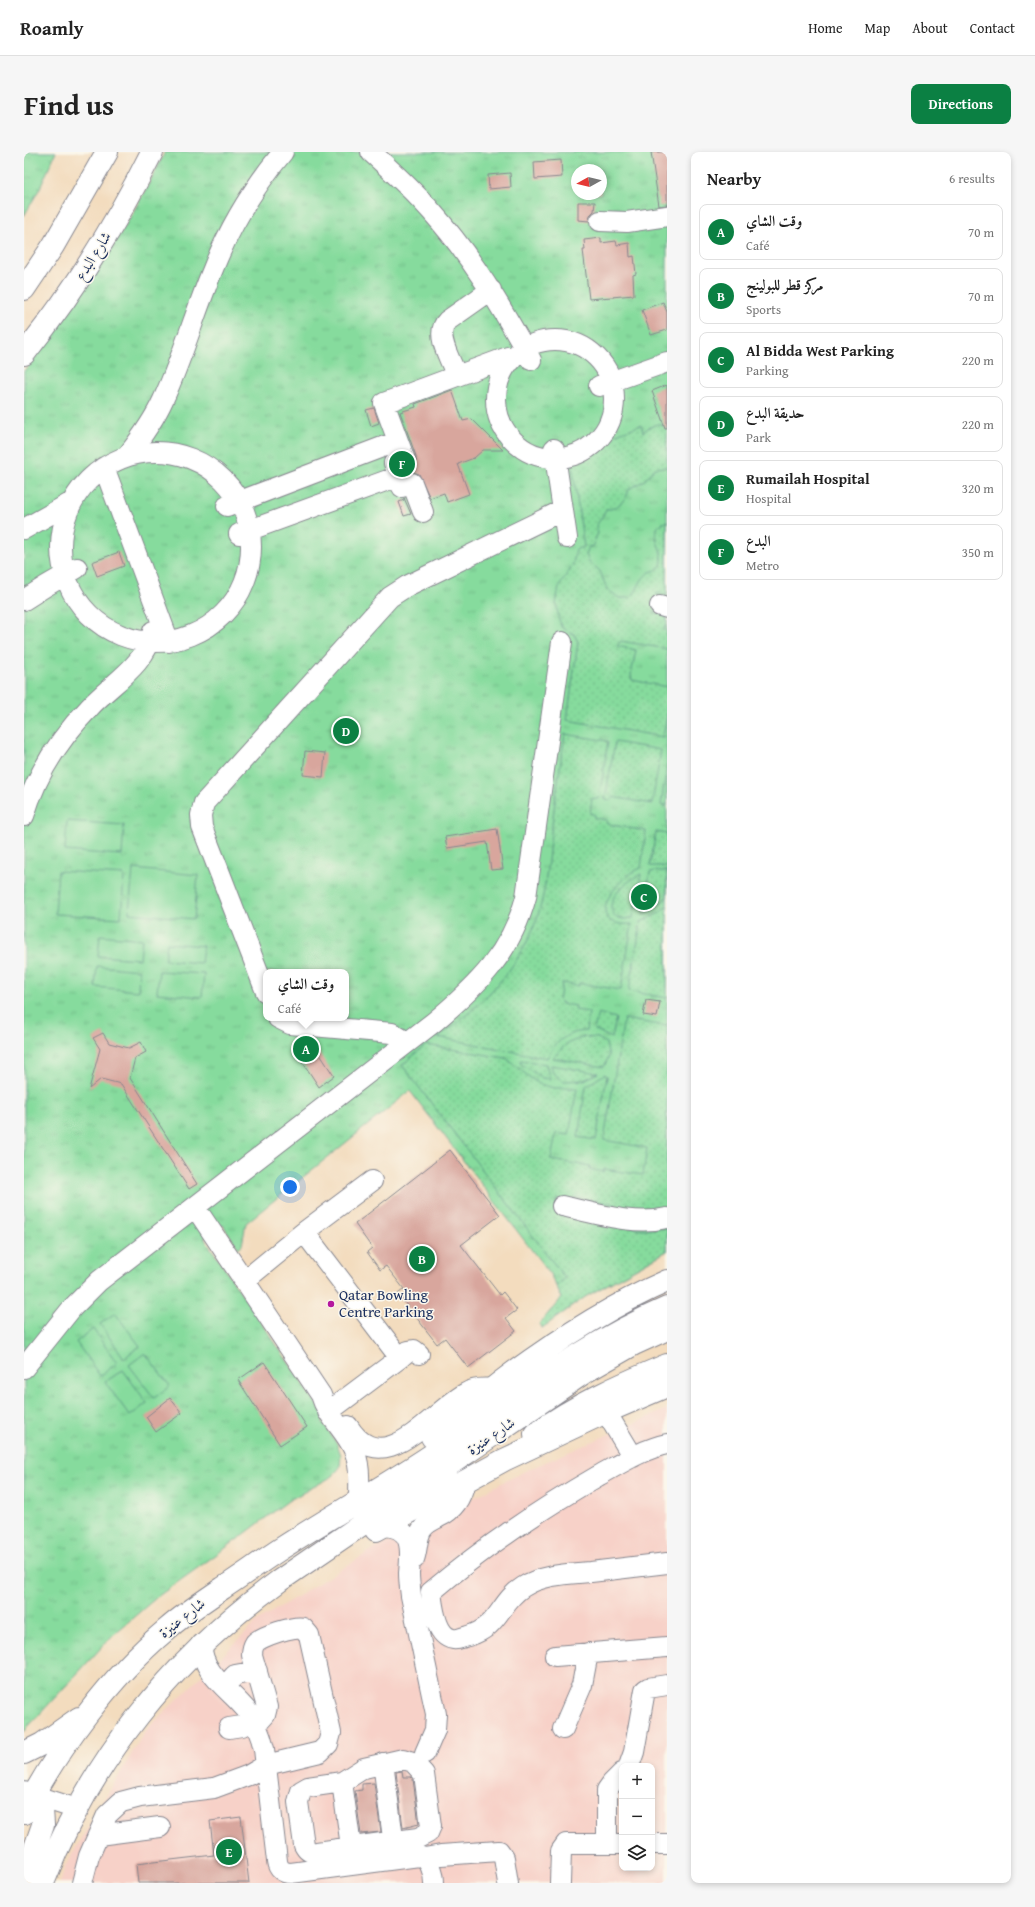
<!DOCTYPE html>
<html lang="en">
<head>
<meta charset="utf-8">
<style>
	:root { --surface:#fff; --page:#f6f6f6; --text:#222; --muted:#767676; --line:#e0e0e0; --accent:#0b8043 }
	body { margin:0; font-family:"Gentium Book Plus",Amiri,serif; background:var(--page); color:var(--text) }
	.controls { position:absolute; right:12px; bottom:12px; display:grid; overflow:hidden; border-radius:8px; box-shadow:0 2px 6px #0003 }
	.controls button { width:36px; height:36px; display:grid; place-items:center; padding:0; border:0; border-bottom:1px solid var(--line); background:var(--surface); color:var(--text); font:20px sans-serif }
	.compass { position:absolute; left:547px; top:12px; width:36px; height:36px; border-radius:50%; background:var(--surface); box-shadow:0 2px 6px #0003; rotate:262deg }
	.you { position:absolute; left:266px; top:1035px; width:14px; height:14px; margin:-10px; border:3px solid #fff; border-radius:50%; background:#1a73e8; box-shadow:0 0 0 6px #1a73e833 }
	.badge { display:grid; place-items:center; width:26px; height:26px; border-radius:50%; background:var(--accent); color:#fff; font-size:13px; font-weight:700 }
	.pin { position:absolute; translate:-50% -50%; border:2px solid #fff; box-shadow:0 1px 4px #0006 }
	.popup { position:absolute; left:239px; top:817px; width:86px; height:52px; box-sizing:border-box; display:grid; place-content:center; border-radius:8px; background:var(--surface); filter:drop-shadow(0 1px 3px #0005); font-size:13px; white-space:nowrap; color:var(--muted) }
	.popup b { font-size:15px; color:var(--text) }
	.popup::after { content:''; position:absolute; left:50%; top:100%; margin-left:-8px; border:8px solid transparent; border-top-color:var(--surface) }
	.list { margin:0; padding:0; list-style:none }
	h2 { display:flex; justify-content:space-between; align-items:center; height:52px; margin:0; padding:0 16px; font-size:17px }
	h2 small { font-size:13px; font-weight:400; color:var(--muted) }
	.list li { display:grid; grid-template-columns:26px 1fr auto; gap:12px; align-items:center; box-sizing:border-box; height:56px; margin:0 8px 8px; padding:0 8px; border:1px solid var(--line); border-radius:8px }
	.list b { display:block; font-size:15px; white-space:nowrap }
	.list p { margin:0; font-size:13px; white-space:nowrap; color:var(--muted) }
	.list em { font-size:13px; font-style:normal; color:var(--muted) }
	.icon { flex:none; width:22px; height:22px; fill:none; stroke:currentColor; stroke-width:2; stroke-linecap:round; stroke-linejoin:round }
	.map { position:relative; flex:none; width:643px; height:1731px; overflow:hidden; border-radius:8px }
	header { display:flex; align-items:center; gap:24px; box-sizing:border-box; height:56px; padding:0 20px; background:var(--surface); border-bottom:1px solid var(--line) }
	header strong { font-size:19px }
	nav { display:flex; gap:22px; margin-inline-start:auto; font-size:14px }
	.intro { display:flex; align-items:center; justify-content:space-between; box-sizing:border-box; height:96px; padding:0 24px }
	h1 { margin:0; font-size:28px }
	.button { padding:10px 18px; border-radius:8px; background:var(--accent); color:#fff; font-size:14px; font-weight:700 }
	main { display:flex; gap:24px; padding:0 24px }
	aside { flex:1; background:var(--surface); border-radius:8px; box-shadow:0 2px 6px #0003 }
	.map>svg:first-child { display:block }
</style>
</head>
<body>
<header>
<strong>Roamly</strong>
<nav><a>Home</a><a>Map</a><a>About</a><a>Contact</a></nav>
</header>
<div class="intro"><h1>Find us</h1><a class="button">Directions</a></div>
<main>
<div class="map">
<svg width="643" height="1731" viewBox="0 0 643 1731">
	<defs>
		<pattern id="grass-tufts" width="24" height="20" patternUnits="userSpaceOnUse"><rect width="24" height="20" fill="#86db9d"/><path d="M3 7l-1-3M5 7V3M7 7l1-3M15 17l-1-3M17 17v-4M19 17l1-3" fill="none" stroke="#73bc8a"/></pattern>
		<pattern id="garden-dots" width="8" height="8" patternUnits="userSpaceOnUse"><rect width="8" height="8" fill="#86db9d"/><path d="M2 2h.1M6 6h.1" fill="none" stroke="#73bc8a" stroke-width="1.8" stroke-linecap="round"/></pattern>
	</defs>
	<rect width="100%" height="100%" fill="#fbf7ec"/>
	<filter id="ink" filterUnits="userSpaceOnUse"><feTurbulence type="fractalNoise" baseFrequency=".025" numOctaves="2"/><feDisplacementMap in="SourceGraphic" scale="8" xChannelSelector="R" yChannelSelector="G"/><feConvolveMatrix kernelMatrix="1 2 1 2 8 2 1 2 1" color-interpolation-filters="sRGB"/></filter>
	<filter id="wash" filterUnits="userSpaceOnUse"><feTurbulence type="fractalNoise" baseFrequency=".012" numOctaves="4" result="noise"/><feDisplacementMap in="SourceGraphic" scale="16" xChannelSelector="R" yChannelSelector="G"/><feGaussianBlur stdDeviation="0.9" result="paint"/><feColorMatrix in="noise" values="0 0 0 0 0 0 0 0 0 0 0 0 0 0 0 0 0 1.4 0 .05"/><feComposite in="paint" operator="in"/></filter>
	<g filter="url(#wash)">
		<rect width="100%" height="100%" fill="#f3dcbe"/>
		<path fill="#f7d1c8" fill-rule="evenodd" d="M643,1257V1731H36L41,1714L121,1579L235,1468L345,1400L501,1319ZM598,1614H628V1716H598Z"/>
		<path fill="url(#grass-tufts)" stroke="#50857e" fill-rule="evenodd" d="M0,0H32L16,36L0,64Z
			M141,0H643V1099L561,1145L518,1176L515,1172L538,1146L526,1122L386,939L222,1071L218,1093L214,1096L199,1073L180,1086L302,1266L298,1269L313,1292L317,1303L316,1315L309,1324L264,1349L214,1387L133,1445L89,1483L0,1579V219C55,151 102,79 141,0ZM553,18H577V42H553ZM242,820H322V866H242Z"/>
		<path fill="url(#garden-dots)" stroke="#50857e" d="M636,271L638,274L643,272V315L631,316L621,328L605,337C602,349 597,352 587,357H583L572,374L574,381L568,395L565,394L562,403L566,411L576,419L583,437L595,446H606C614,439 615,429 622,423C626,418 634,420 637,413C643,398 618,378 643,369V443L633,441L630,461L643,463V474H641L640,478L643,479V497L597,489L593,494L612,498L607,523L608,528L643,535V563L639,585L543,568L554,490L550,482L538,476L536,472L532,452L535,435L549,412L552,397L560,395L547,306H554L561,302L581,286L617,273L619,280L624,276Z
			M541,582L584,589L575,647L568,646L566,661L571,663V666L583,668V672L622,679L617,716C589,727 557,776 608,772L597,838L555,831V834L538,831L535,849L538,850V852L552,854L551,858L565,860L562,879C544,880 531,889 523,906L414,885C452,858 490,822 508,779C522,748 523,714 527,681C531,648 536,615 541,582Z
			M591,590L637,598L628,652L588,645L587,648L581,647Z
			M643,614V654L637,653Z
			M632,680L643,682V714H626Z
			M636,719H643V745L630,757L619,763L626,720Z
			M617,722L609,766L600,767L591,765L587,756C587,741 604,729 617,722Z
			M643,754V846L605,839L617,770L635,761Z
			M574,861L592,866L588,886L570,878Z
			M600,867L642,874L643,871V1057L622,1059L590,1056L591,1052L551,1045L549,1051L533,1048L531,1061L618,1077L643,1076V1099L561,1145L518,1176L515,1172L538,1146L532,1134L541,1126L378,913L402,893L482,906L509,928L515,932L530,936H553L545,983L532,981L527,1008L566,1014L565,1017L579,1020L580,1017L619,1023L623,996L580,988Z
			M560,885L574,886L582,891L585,904L580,915L529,906L542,892Z
			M497,908L522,912L526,927L518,926L496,911Z
			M527,913L574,921L560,928L540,929L529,921Z
			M581,922L583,924L572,988L554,985L562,934Z"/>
		<path fill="#86db9d" stroke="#50857e" d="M43,669L100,673L98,703L41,699Z
			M109,717L174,723L170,767L105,761Z
			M34,719L100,723L97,766L31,762Z
			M76,783L118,787L116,807L74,804Z
			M143,791L179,794L177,811L141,808Z
			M73,814L115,818L114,839L71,835Z
			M135,819L180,822L178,845L133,841Z
			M91,1161L116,1194L100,1206L76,1172Z
			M69,1177L93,1211L76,1224L52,1190Z
			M121,1201L146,1234L130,1246L105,1213Z
			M99,1218L123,1251L106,1264L81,1230Z"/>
		<g id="blocks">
			<path fill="#d8a69d" d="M627,0H643V53L635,54Z
				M537,8L538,25L511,27L510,10Z
				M486,21L487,35L465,37L464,23Z
				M554,50H571L570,59L566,63L565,69L554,68Z
				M577,86V91L592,89L593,93L605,91L606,105L610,104L612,122L609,123L610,143L565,147L559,98H561L560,88Z
				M639,150L643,160V178L627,183L618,158Z
				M643,233V276H641L628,239Z
				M428,238L439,269L448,267L479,298H459L450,306L434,312L445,342L423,350L420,341L406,346L395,322L385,319L390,316L392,311V304L376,260L392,255L391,252Z
				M350,256L355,271L347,274L342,258Z
				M380,346L387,362L380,364L375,350L380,348Z
				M95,400L100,414L73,424L68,410Z
				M281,599L301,601L299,625L279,623Z
				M473,677L479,717L467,718L463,690L423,696L421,685Z
				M622,848L636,850L633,865L619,863Z
				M79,881L85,891L105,896L117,890L122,900L111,906L106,926L173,1032L165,1037L97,932L77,927L65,937L76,897L69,886Z
				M281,889L285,892L288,890L310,924L295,935L272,900L275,899L273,896Z
				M426,998L476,1063L437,1093L476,1143L479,1140L493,1158L482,1166L492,1179L444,1216L421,1186L413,1192L374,1142L380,1137L362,1114L356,1118L343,1100L348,1096L331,1072Z
				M240,1210L283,1275L256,1293L214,1228Z
				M146,1246L158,1261L132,1280L122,1265Z
				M378,1619L379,1625H387L389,1627L395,1672L379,1676L372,1620Z
				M350,1631L357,1680L337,1682L331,1639L338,1638V1632Z
				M217,1665L225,1731H114L112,1712L190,1703L186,1669Z"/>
		</g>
	</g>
	<g filter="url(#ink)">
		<use href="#blocks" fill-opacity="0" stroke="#87868e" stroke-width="1"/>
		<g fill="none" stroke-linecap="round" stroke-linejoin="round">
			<defs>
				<path id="minor" d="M347,0C368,19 389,38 408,60C448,105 478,156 507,208
					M576,69L603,70L643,64
					M472 247a59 59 0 1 1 118 0a59 59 0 1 1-118 0Z
					M433,224C427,209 410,182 423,169L467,138
					M575,234L643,210
					M530,297L543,386
					M37 395a95 95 0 1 1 190 0a95 95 0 1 1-190 0Z
					M103,304C117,286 130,268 139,248C159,205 171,160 189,117C206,74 230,35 259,0
					M80,315L145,490
					M203,354L374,289
					M399,360L388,331L378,335L370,311L381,308L360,251L484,205L487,209
					M0,377L48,350
					M215,382L375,324
					M0,448L22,434L53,416
					M636,454L643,456
					M0,664C12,623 36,586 66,555C88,531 122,513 129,479
					M242,840L178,675L177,663L180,651L366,445L383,434L539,358
					M254,866L266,872L368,881L383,890
					M538,1054C572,1061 608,1074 643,1066
					M171,1055L297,1243C303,1264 320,1277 329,1296C337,1312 335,1332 335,1349
					M280,1080L348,1029
					M220,1129L280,1080L376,1206L304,1260
					M376,1206L384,1199L390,1198L395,1202
					M0,1216L48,1156L75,1129L410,870C453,834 487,801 502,745L538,490
					M582,1260L609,1305
					M324,1274C360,1331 406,1260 442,1241C450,1236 459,1236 469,1237
					M643,1292C619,1297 596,1312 574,1324C515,1358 459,1396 407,1440C409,1454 411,1484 429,1487C434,1488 439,1485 444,1484C476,1475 475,1450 499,1435C519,1422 544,1422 567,1420C592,1417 618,1414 643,1411
					M360,1374C390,1375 387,1399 385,1421C385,1429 386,1436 387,1444L412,1562L411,1578L401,1601
					M390,1407C394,1397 392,1383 400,1375C404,1370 410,1368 415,1365C430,1358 438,1344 441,1329
					M177,1492C179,1524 206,1537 224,1560C232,1571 237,1584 240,1597L253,1709C254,1717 259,1721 267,1721L395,1704C406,1706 410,1721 410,1731
					M531,1504L643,1495
					M200,1535L211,1523L233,1519
					M205,1576L218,1574L229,1567
					M539,1577L558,1533L564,1501
					M379,1607L389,1610L400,1622L407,1674L404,1681L394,1686L293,1700C287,1701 283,1699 280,1693L274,1650L277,1639L284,1635L318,1630L340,1616Z
					M359,1611L371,1701
					M605,1614L610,1600L621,1538L624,1536L643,1533
					M318,1630L327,1695
					M0,1640L53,1657
					M74,1683L136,1675
					M583,1691V1638L588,1631L598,1621
					M628,1692H643
					M401,1706L417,1703L475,1699L480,1706L484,1731
					M58,1731L65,1704L83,1663L97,1650L116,1645L190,1636L225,1623L242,1613L296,1600L304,1592L307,1581L285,1483L279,1476C272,1473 237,1484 231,1491C229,1494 228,1498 228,1503L243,1555L241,1563L232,1573
					M536,1731L537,1699L542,1692H598"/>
				<path id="major" d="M0,137L29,94L83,0
					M0,202C50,140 92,72 128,0
					M511,1282C551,1253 597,1232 643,1213
					M408,1285C433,1266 457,1245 482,1226C532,1189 586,1154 643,1129
					M352,1378L480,1308L582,1260L643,1234
					M0,1601L18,1592L55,1566
					M0,1661C33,1597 87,1524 142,1478C160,1462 180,1449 199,1436C219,1423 238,1409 258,1396C306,1365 356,1337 403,1306C483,1253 554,1194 643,1156
					M0,1727L19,1673L18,1657L9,1643
					M19,1731C66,1609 149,1506 255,1429L561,1220L610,1192L643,1177"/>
			</defs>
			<use href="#minor" stroke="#87868e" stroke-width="22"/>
			<use href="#major" stroke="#87868e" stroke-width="24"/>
			<use href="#minor" stroke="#fff" stroke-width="20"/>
			<use href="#major" stroke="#fff" stroke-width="22"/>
		</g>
	</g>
	<circle fill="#b5179e" stroke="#fbf7ec" stroke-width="1.5" cx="307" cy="1152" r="4"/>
	<g text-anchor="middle" stroke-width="3" stroke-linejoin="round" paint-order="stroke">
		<g font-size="15" fill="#1b2f5e" stroke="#fbf7ec">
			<text transform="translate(69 104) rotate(-58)" y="5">شارع البدع</text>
			<text transform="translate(467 1284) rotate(-34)" y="5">شارع عنيزة</text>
			<text transform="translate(158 1466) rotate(-38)" y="5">شارع عنيزة</text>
		</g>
		<g font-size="15" fill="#1b2f5e" stroke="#fbf7ec" text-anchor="start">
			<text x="315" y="1148">Qatar Bowling<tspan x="315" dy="17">Centre Parking</tspan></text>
		</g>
	</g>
</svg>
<div class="controls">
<button>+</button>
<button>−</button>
<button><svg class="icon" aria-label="layers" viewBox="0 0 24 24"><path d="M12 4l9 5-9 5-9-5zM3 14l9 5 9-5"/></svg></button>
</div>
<svg class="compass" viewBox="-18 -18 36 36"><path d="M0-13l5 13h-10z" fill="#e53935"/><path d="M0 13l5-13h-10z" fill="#767676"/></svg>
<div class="you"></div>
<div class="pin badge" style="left:282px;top:897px">A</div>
<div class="popup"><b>وقت الشاي</b>Café</div>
<div class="pin badge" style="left:398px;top:1107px">B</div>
<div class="pin badge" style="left:620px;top:745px">C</div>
<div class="pin badge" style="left:322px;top:579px">D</div>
<div class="pin badge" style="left:205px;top:1700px">E</div>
<div class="pin badge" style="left:378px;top:312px">F</div>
</div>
<aside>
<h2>Nearby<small>6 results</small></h2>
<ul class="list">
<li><span class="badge">A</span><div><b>وقت الشاي</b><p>Café</p></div><em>70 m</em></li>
<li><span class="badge">B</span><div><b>مركز قطر للبولينج</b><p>Sports</p></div><em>70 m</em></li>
<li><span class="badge">C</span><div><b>Al Bidda West Parking</b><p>Parking</p></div><em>220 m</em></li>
<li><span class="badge">D</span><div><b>حديقة البدع</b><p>Park</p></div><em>220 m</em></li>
<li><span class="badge">E</span><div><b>Rumailah Hospital</b><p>Hospital</p></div><em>320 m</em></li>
<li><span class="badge">F</span><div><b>البدع</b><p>Metro</p></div><em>350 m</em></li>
</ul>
</aside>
</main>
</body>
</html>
